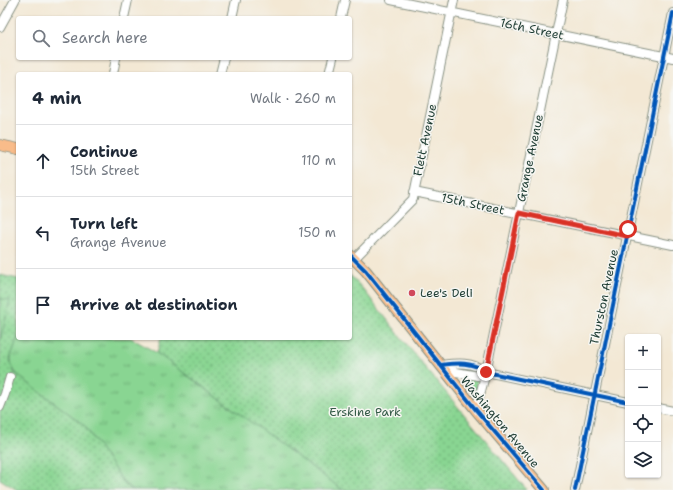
<!DOCTYPE html>
<html lang="en">
<head>
<meta charset="utf-8">
<style>
	:root { --surface:#fff; --page:#f6f6f7; --text:#1f2937; --muted:#747a83; --line:#e0e1e3 }
	body { margin:0; font-family:"Shantell Sans",sans-serif; background:var(--page); color:var(--text) }
	.controls { position:absolute; right:12px; bottom:12px; display:grid; overflow:hidden; border-radius:4px; box-shadow:0 1px 3px #0004 }
	.controls button { width:36px; height:36px; display:grid; place-items:center; padding:0; border:0; border-bottom:1px solid var(--line); background:var(--surface); color:var(--text); font:20px sans-serif }
	.stop { position:absolute; width:12px; height:12px; margin:-9px; border:3px solid #d93025; border-radius:50%; background:#fff }
	.stop.end { background:#d93025; border-color:#fff; box-shadow:0 1px 4px #0008 }
	.list { margin:0; padding:0; list-style:none }
	h2 { display:flex; justify-content:space-between; align-items:center; height:52px; margin:0; padding:0 16px; font-size:17px }
	h2 small { font-size:13px; font-weight:400; color:var(--muted) }
	.list li { display:grid; grid-template-columns:26px 1fr auto; gap:12px; align-items:center; box-sizing:border-box; height:72px; padding:0 16px; border-top:1px solid var(--line) }
	.list b { display:block; font-size:15px; white-space:nowrap }
	.list p { margin:0; font-size:13px; white-space:nowrap; color:var(--muted) }
	.list em { font-size:13px; font-style:normal; color:var(--muted) }
	.icon { flex:none; width:22px; height:22px; fill:none; stroke:currentColor; stroke-width:2; stroke-linecap:round; stroke-linejoin:round }
	.map { position:relative; flex:none; width:673px; height:490px; overflow:hidden }
	.search { position:absolute; background:var(--surface); box-shadow:0 1px 3px #0004; left:16px; top:16px; width:336px; height:44px; display:flex; align-items:center; gap:10px; box-sizing:border-box; padding:0 14px; border-radius:4px; color:var(--muted); font-size:15px }
	.panel { position:absolute; background:var(--surface); box-shadow:0 1px 3px #0004; left:16px; top:72px; width:336px; height:268px; border-radius:4px }
	.map>svg:first-child { display:block }
</style>
</head>
<body>
<div class="map">
<svg width="673" height="490" viewBox="0 0 673 490">
	<defs>
		<pattern id="grass-tufts" width="24" height="20" patternUnits="userSpaceOnUse"><rect width="24" height="20" fill="#89d592"/><path d="M3 7l-1-3M5 7V3M7 7l1-3M15 17l-1-3M17 17v-4M19 17l1-3" fill="none" stroke="#6fae78"/></pattern>
		<pattern id="park-dots" width="8" height="8" patternUnits="userSpaceOnUse"><rect width="8" height="8" fill="#89d592"/><path d="M2 2h.1M6 6h.1" fill="none" stroke="#6fae78" stroke-width="1.8" stroke-linecap="round"/></pattern>
	</defs>
	<rect width="100%" height="100%" fill="#f6f6f2"/>
	<filter id="ink" filterUnits="userSpaceOnUse"><feTurbulence type="fractalNoise" baseFrequency=".025" numOctaves="2"/><feDisplacementMap in="SourceGraphic" scale="8" xChannelSelector="R" yChannelSelector="G"/><feConvolveMatrix kernelMatrix="1 2 1 2 8 2 1 2 1" color-interpolation-filters="sRGB"/></filter>
	<filter id="wash" filterUnits="userSpaceOnUse"><feTurbulence type="fractalNoise" baseFrequency=".012" numOctaves="4" result="noise"/><feDisplacementMap in="SourceGraphic" scale="16" xChannelSelector="R" yChannelSelector="G"/><feGaussianBlur stdDeviation="0.9" result="paint"/><feColorMatrix in="noise" values="0 0 0 0 0 0 0 0 0 0 0 0 0 0 0 0 0 1.4 0 .05"/><feComposite in="paint" operator="in"/></filter>
	<g filter="url(#wash)">
		<rect width="100%" height="100%" fill="#f3e8d4"/>
		<path fill="url(#grass-tufts)" stroke="#548963" d="M18,337V338H131L157,353L343,490H134L126,486L84,425L20,377C5,363 12,353 18,337Z
			M462,377L478,380L476,394L461,378Z"/>
		<path fill="url(#park-dots)" stroke="#548963" d="M0,275L18,279V337L10,359L14,372L20,377L84,425L126,486L134,490H17L0,479Z
			M350,275L363,289L419,360L527,490H343L157,353L161,338H350Z"/>
		<path fill="#89d592" stroke="#548963" d="M0,299L10,300L0,341Z"/>
	</g>
	<g filter="url(#ink)">
		<g fill="none" stroke-linecap="round" stroke-linejoin="round">
			<defs>
				<path id="minor" d="M391,0L673,58
					M124,18L128,0
					M232,18L236,0
					M341,18L345,0
					M0,27L15,0
					M113,74L116,58
					M220,74L224,58
					M329,74L333,58
					M414,192L673,245
					M354,259L413,199L454,0
					M440,365C457,363 472,361 486,372L628,402
					M441,365L456,372L478,376L486,372
					M0,407L5,394L10,377
					M658,408L673,411
					M476,410L486,372L563,0
					M575,490L673,13"/>
				<path id="major" d="M0,145L18,149
					M350,255L366,271L476,410L544,490"/>
			</defs>
			<use href="#minor" stroke="#899284" stroke-width="10"/>
			<use href="#major" stroke="#899284" stroke-width="12"/>
			<use href="#minor" stroke="#fff" stroke-width="8"/>
			<use href="#major" stroke="#f9bc8a" stroke-width="10"/>
			<defs>
				<path id="cycleway" d="M350,255L366,271L476,410L544,490
					M440,365C457,363 472,361 486,372L628,402
					M575,490L673,13"/>
			</defs>
			<use href="#cycleway" stroke="#f6f6f2" stroke-width="6"/>
			<use href="#cycleway" stroke="#0057b8" stroke-width="4"/>
		</g>
	</g>
	<g fill="none" stroke-linecap="round" stroke-linejoin="round" filter="url(#ink)">
		<path stroke="#d93025" stroke-width="5" d="M486,372L519,213L627,236L628,229"/>
	</g>
	<circle fill="#d1495b" stroke="#f6f6f2" stroke-width="1.5" cx="412" cy="293" r="4"/>
	<g text-anchor="middle" stroke-width="3" stroke-linejoin="round" paint-order="stroke">
		<g font-size="12" fill="#1f3d34" stroke="#f6f6f2">
			<text transform="translate(532 29) rotate(12)" y="4">16th Street</text>
			<text transform="translate(425 140) rotate(-78)" y="4">Flett Avenue</text>
			<text transform="translate(530 158) rotate(-78)" y="4">Grange Avenue</text>
			<text transform="translate(473 204) rotate(12)" y="4">15th Street</text>
			<text transform="translate(604 297) rotate(-78)" y="4">Thurston Avenue</text>
			<text transform="translate(500 422) rotate(50)" y="4">Washington Avenue</text>
		</g>
		<g font-size="12" fill="#1f3d34" stroke="#f6f6f2" text-anchor="start">
			<text x="420" y="297">Lee's Deli</text>
		</g>
		<g font-size="12" fill="#345b47" stroke="#f6f6f2">
			<text x="365" y="416">Erskine Park</text>
		</g>
	</g>
</svg>
<div class="controls">
<button>+</button>
<button>−</button>
<button><svg class="icon" aria-label="locate" viewBox="0 0 24 24"><circle cx="12" cy="12" r="6"/><path d="M12 2v4M12 18v4M2 12h4M18 12h4"/></svg></button>
<button><svg class="icon" aria-label="layers" viewBox="0 0 24 24"><path d="M12 4l9 5-9 5-9-5zM3 14l9 5 9-5"/></svg></button>
</div>
<div class="stop" style="left:628px;top:229px"></div>
<div class="stop end" style="left:486px;top:372px"></div>
<div class="search"><svg class="icon" aria-label="search" viewBox="0 0 24 24"><circle cx="10" cy="10" r="6"/><path d="M15 15l6 6"/></svg>Search here</div>
<section class="panel">
<h2>4 min<small>Walk · 260 m</small></h2>
<ul class="list">
<li><svg class="icon" aria-label="ahead" viewBox="0 0 24 24"><path d="M12 20V5M6 11l6-6 6 6"/></svg><div><b>Continue</b><p>15th Street</p></div><em>110 m</em></li>
<li><svg class="icon" aria-label="left" viewBox="0 0 24 24"><path d="M17 20v-9H6M10 6l-5 5 5 5"/></svg><div><b>Turn left</b><p>Grange Avenue</p></div><em>150 m</em></li>
<li><svg class="icon" aria-label="arrive" viewBox="0 0 24 24"><path d="M6 21V4h12l-3 4 3 4H6"/></svg><div><b>Arrive at destination</b></div></li>
</ul>
</section>
</div>
</body>
</html>
